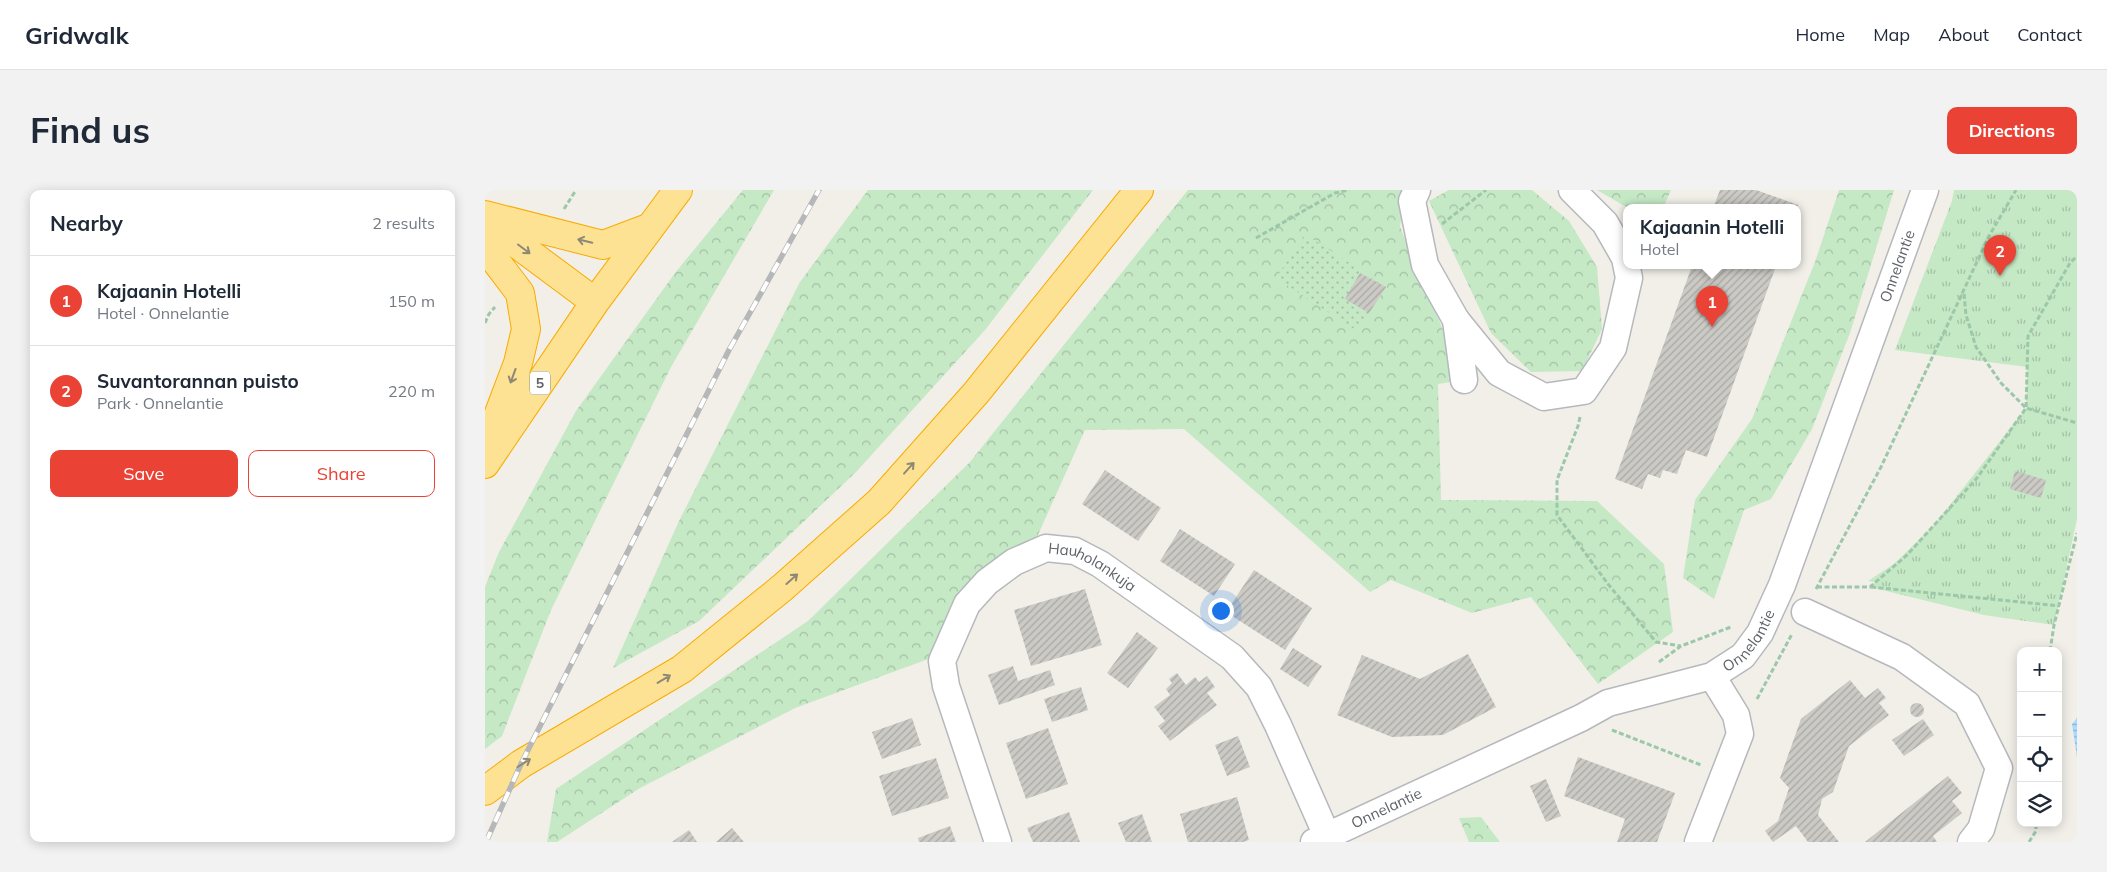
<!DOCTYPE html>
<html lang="en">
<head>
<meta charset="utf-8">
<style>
	:root { --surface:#fff; --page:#f2f2f3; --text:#1f2937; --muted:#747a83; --line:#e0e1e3; --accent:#ea4335 }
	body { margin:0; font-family:Mulish,sans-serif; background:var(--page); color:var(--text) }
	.controls { position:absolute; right:15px; bottom:15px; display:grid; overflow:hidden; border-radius:10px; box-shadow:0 2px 12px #0003 }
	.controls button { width:45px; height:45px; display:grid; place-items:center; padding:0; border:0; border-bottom:1px solid var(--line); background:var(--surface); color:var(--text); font:25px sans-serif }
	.you { position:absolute; left:735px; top:420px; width:18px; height:18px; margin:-12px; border:4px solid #fff; border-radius:50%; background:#1a73e8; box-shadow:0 0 0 8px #1a73e833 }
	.badge { display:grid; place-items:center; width:32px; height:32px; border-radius:50%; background:var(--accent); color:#fff; font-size:16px; font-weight:700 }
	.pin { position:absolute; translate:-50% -41px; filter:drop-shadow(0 1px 2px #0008) }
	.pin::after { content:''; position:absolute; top:26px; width:18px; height:15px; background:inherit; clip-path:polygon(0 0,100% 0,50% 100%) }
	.popup { position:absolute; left:1138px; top:14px; width:178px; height:65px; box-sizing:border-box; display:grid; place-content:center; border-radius:10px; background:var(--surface); filter:drop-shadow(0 1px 4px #0005); font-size:16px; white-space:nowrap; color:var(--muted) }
	.popup b { font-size:19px; color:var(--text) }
	.popup::after { content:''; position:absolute; left:50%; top:100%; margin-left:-10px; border:10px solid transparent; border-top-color:var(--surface) }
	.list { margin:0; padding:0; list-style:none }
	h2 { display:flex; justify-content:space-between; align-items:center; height:65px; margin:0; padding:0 20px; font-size:21px }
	h2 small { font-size:16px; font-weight:400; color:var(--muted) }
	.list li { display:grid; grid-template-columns:32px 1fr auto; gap:15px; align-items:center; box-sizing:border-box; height:90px; padding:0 20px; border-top:1px solid var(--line) }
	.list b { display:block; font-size:19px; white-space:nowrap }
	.list p { margin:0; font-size:16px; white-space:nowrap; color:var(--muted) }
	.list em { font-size:16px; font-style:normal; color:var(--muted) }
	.actions { display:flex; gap:10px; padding:15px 20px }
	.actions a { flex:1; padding:11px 0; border:1px solid var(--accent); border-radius:10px; text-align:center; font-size:18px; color:var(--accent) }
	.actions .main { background:var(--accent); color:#fff }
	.icon { flex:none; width:28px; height:28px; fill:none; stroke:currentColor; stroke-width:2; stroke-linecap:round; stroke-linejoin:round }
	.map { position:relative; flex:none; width:1592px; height:652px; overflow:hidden; border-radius:10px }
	header { display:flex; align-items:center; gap:30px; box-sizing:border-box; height:70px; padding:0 25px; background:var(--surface); border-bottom:1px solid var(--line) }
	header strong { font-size:24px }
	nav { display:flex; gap:28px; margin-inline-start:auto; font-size:18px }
	.intro { display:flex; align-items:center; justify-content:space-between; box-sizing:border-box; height:120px; padding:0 30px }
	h1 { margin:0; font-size:35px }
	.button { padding:12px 22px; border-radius:10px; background:var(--accent); color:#fff; font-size:18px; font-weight:700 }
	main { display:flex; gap:30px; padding:0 30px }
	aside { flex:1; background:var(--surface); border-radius:10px; box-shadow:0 2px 12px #0003 }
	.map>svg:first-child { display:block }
</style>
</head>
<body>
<header>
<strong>Gridwalk</strong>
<nav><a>Home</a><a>Map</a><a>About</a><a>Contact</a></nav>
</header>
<div class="intro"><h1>Find us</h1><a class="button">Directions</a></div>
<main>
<aside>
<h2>Nearby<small>2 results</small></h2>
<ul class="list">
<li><span class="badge">1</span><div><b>Kajaanin Hotelli</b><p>Hotel · Onnelantie</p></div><em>150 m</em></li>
<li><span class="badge">2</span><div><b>Suvantorannan puisto</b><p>Park · Onnelantie</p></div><em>220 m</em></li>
</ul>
<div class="actions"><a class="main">Save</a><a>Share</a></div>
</aside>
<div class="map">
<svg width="1592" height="652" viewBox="0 0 1592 652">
	<defs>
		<pattern id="forest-crowns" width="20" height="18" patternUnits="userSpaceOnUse" patternTransform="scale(1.25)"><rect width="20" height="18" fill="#c5e8c5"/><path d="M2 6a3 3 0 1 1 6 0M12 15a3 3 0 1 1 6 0" fill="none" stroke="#a3c0a4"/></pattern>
		<pattern id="park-tufts" width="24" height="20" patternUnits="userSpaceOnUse" patternTransform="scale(1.25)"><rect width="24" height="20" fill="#c5e8c5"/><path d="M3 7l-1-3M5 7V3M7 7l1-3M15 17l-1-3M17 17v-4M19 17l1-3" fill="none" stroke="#a3c0a4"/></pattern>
		<pattern id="garden-dots" width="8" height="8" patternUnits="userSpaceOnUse" patternTransform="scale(1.25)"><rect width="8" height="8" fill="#c5e8c5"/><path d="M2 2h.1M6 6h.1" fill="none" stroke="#a3c0a4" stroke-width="1.8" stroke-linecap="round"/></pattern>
		<pattern id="water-rules" width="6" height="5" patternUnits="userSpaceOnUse" patternTransform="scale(1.25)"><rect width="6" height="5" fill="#aadaff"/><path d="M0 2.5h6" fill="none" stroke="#8eb4d2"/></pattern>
		<pattern id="building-hatch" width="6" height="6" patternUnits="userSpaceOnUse" patternTransform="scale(1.25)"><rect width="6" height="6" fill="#cccac5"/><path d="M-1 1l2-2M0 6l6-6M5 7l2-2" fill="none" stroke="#a9a8a4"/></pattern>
	</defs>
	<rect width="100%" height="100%" fill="#f1efe8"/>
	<path fill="url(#forest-crowns)" d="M258,0H289L186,177L66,420L17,546L0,559V397L14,362L91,221L190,83Z
		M383,0H608L500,140L371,282L214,431L128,478L194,331L315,92Z
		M703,0H920L915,37L979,190L953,194L956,310L1112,311L1179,374L1188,442L1113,494L1046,407L987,423L906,390L885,402L699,239L600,240L552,347L514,368L446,468L310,518L155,598L72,652H62L71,599L323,431L485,272Z
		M964,0H1047L1084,31L1112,77L1117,139L1097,181L1046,182L1006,143L944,11Z
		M1112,0H1186L1178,18H1143Z
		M1354,0H1409L1365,143L1327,239L1286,309L1259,320L1229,409L1198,388L1210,310L1267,229L1330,72Z
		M996,627L1015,652H984L974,628Z"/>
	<path fill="url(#park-tufts)" d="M1469,0H1592V329L1569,435L1499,425L1385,397L1390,392L1383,391L1409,374L1450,334L1541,218L1542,177L1410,160L1467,11Z"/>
	<path fill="url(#garden-dots)" d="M820,44L901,97L872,141L791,88Z"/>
	<path fill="url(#water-rules)" d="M1592,528V567L1587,534Z"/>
	<path fill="url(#building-hatch)" d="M1235,0H1271L1313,15L1312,18H1228Z
		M1207,76H1291L1222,267L1201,260L1192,284L1178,280L1175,288L1163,284L1157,299L1130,289Z
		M875,83L901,97L884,123L860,109Z
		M620,280L676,318L653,351L597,314Z
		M1530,281L1561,290L1556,308L1525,299Z
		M695,339L750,374L729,406L675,371Z
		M769,380L827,418L800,460L741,422Z
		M600,399L617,455L546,476L529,420Z
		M652,442L673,458L643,498L622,483Z
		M808,458L837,476L823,497L795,479Z
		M983,464L1011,517L958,545L907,547L852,525L877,465L935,489Z
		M528,476L533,491L565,480L570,495L514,515L503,485Z
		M692,483L701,495L710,487L714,492L722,486L730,497L722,503L732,515L685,551L673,536L680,531L669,517L685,505L681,499L687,493L684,489Z
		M1365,490L1380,508L1393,498L1401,508L1394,513L1404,525L1364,556L1348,602L1337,609L1333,625L1354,652H1323L1311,636L1288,652L1280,641L1293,631L1304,598L1295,588L1316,529Z
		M596,497L603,520L567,532L559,509Z
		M1425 520a7 7 0 1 1 14 0a7 7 0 1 1-14 0Z
		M427,528L436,555L397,569L387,542Z
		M1438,529L1449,545L1419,566L1407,550Z
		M563,538L583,594L541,609L521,553Z
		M753,546L765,577L742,586L730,555Z
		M1093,567L1190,603L1172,652H1132L1140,629L1079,606Z
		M451,568L464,608L407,626L394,586Z
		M1463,586L1477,603L1467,611L1477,623L1448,646L1452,652H1380Z
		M1061,589L1076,626L1061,632L1045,596Z
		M752,607L764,650L758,652H703L695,624Z
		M584,622L595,652H548L542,638Z
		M657,624L667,652H641L633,633Z
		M465,636L471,652H434L433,648Z
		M247,638L259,652H231Z
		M204,640L212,652H187Z"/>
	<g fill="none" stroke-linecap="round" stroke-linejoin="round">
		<defs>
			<g id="minor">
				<path d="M932,0L927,11L940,75L971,130L979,190"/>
				<path d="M971,130L1014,183L1059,207L1099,201L1128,158L1144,88L1140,68L1120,33L1087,0"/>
				<path d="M1320,422L1417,467L1482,514L1514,578L1496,639L1486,652"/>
				<path id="s1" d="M513,652L461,496L457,471L482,414L502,392L529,372L561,358L590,361L615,374L747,467L774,497L793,535L842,646"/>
				<path id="s2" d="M829,652L1096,528L1123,513L1227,486L1258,466L1275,443L1297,395L1440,0"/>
				<path d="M1213,652L1255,544L1251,525L1227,486"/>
			</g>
			<path id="highway" d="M0,25L118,55L163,38
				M1,31L110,112
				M0,57L35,103L41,139L33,173L5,247
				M0,274L110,112L193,0
				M0,601L36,574L197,479L297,398L394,312L491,203L654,0"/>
		</defs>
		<use href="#minor" stroke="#b5b8bc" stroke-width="29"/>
		<use href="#highway" stroke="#f9ab00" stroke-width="30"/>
		<path stroke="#9cc7a9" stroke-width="3" stroke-dasharray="5 2.5" stroke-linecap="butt" d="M79,19L91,0
			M957,34L1001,0
			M771,48L850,3L864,0
			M1479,104L1481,125L1491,157L1516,193L1541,218L1592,233
			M0,133L4,124L10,117
			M1095,227L1093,236L1072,290V325L1123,394L1171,452L1196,456
			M1332,397H1385L1422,365L1492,288L1541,218L1543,146L1585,73L1592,66
			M1386,397L1574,416
			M1331,399L1396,277L1504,46L1531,0
			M1565,461L1569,435L1592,343
			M1174,472L1196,456L1246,437
			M1272,509L1307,444
			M1127,540L1216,575
			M1544,652L1551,641V633"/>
		<use href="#minor" stroke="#fff" stroke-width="26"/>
		<use href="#highway" stroke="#fde293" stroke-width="28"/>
		<defs>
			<path id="rail" d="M1,652L36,574L244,160L334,0"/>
		</defs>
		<use href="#rail" stroke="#b6b7b8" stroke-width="5.5"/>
		<use href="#rail" stroke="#fff" stroke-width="4" stroke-dasharray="11" stroke-linecap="butt"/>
	</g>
	<defs><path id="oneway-shaft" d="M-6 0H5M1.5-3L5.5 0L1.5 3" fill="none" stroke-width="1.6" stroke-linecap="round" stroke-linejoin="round" transform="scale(1.25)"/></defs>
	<g stroke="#8e8975">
		<use href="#oneway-shaft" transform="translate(100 51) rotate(-166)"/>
		<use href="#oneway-shaft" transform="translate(39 59) rotate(37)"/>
		<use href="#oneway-shaft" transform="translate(28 186) rotate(110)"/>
		<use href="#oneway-shaft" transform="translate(424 278) rotate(-48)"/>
		<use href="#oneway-shaft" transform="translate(307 389) rotate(-42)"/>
		<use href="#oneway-shaft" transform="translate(179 489) rotate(-31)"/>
		<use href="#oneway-shaft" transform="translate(39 573) rotate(-32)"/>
	</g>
	<g text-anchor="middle" stroke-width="4" stroke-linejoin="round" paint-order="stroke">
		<rect fill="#fff" stroke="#8f9295" stroke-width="1" x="45" y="181.5" width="20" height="23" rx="4"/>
		<g font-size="14" font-weight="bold" fill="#5f6368">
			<text x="55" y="198">5</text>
		</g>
		<g font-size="15" fill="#5f6368" stroke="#fff">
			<text dy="5" stroke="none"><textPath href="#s2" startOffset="890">Onnelantie</textPath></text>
			<text dy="5" stroke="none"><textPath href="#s1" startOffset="401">Hauholankuja</textPath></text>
			<text dy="5" stroke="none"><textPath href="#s2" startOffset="485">Onnelantie</textPath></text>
			<text dy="5" stroke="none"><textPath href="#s2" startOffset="80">Onnelantie</textPath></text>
		</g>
	</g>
</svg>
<div class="controls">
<button>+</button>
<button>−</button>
<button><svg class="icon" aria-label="locate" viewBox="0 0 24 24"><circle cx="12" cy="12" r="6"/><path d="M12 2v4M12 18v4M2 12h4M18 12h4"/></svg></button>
<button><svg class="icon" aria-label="layers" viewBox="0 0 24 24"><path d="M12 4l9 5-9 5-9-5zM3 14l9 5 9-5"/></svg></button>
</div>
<div class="you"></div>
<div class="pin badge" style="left:1227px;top:137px">1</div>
<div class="popup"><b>Kajaanin Hotelli</b>Hotel</div>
<div class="pin badge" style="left:1515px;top:86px">2</div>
</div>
</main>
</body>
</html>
